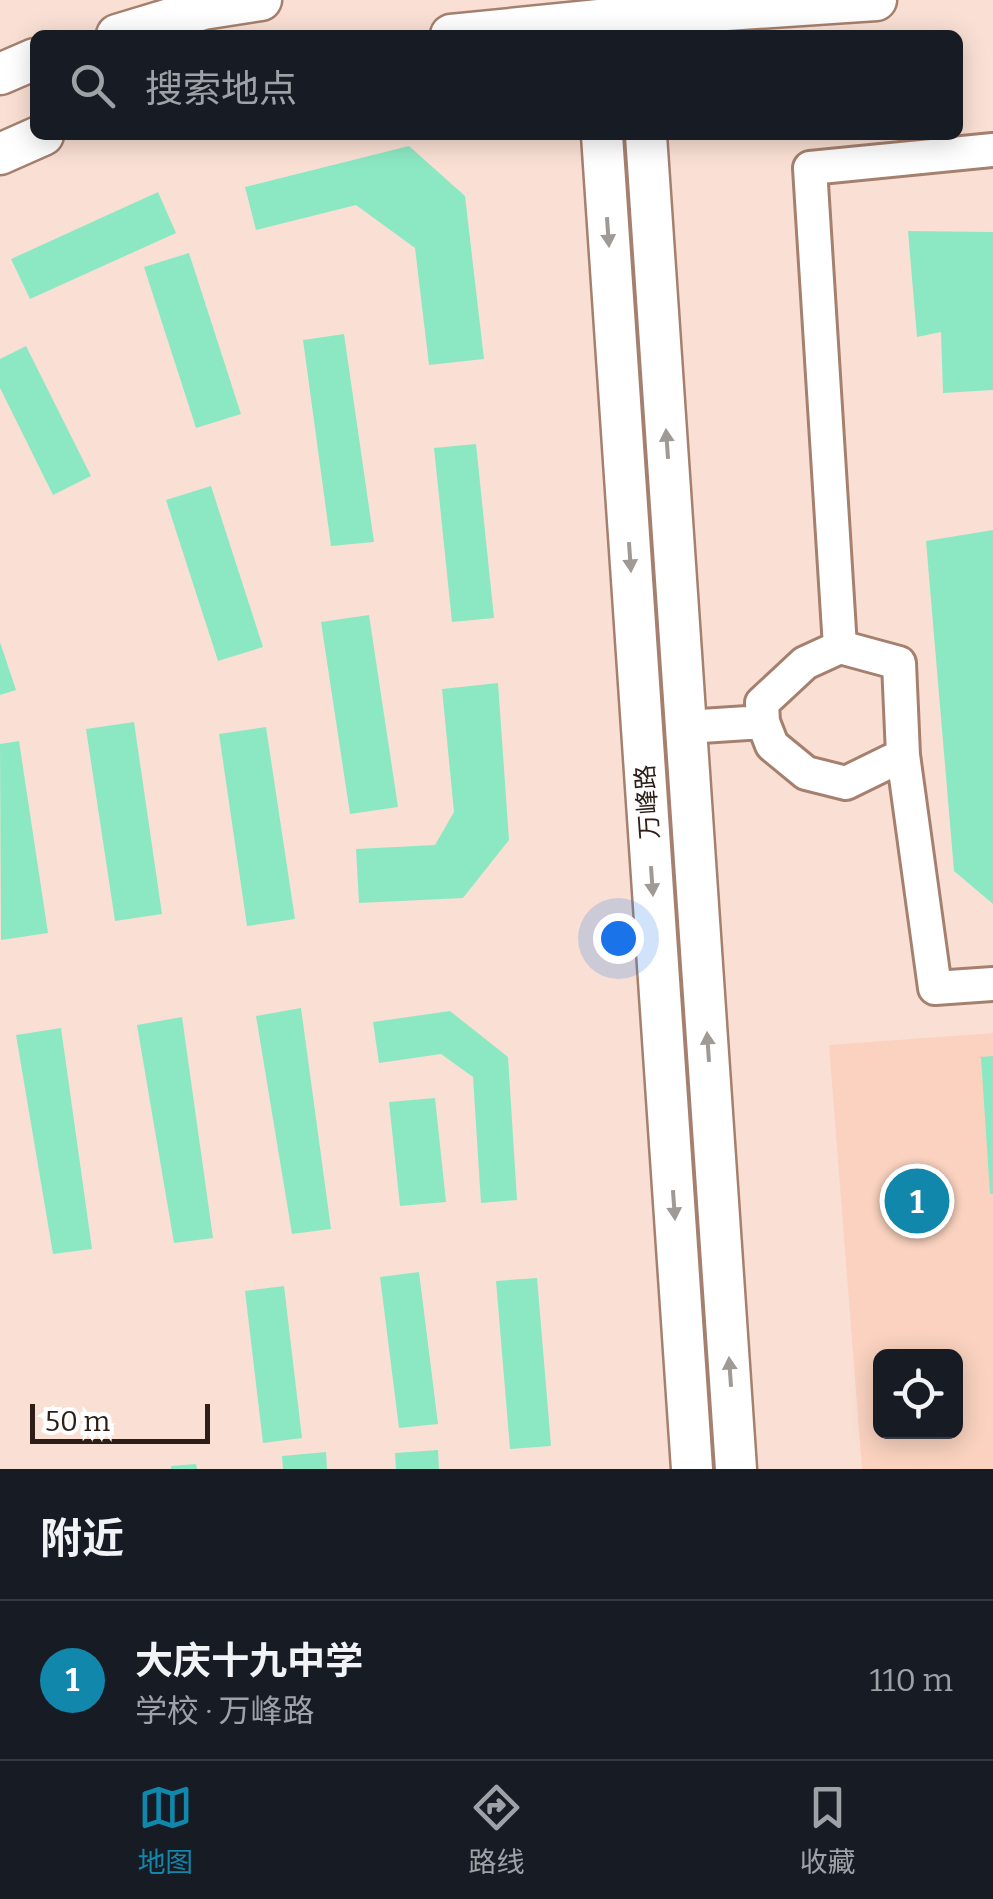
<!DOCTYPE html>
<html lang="zh">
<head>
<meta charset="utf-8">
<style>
	:root { --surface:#171b24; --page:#242831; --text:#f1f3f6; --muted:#9ea1a6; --line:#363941; --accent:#1187ac }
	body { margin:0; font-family:Bitter,"Noto Sans SC",serif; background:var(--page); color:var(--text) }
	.controls { position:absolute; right:30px; bottom:30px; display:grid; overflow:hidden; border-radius:15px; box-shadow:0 5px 25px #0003 }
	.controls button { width:90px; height:90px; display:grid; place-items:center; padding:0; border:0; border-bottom:2px solid var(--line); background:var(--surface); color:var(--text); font:50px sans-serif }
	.scale { position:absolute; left:30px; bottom:25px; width:180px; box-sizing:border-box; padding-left:10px; border:5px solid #2d1e17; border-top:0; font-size:28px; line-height:35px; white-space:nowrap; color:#2d1e17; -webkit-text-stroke:8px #fff; paint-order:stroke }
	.you { position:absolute; left:618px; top:938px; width:35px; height:35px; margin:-25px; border:8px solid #fff; border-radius:50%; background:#1a73e8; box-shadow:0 0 0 15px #1a73e833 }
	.badge { display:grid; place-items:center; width:65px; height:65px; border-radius:50%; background:var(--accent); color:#fff; font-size:32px; font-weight:700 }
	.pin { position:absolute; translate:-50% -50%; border:5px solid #fff; box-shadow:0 2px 10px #0006 }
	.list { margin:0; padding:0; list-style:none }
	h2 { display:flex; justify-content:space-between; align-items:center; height:130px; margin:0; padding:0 40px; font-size:42px }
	h2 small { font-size:32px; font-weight:400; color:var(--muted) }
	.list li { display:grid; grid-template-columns:65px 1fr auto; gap:30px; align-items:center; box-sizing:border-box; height:160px; padding:0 40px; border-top:2px solid var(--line) }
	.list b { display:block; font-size:38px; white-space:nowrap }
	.list p { margin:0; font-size:32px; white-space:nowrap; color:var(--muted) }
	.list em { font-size:32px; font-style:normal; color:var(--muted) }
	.icon { flex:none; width:55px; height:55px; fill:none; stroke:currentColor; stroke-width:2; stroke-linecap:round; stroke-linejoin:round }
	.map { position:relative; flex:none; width:993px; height:1469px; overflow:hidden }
	.search { position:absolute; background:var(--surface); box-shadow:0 5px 25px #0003; left:30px; right:30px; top:30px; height:110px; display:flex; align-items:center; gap:25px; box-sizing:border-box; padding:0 35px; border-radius:15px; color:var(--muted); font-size:38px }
	.sheet { height:290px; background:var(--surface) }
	nav { display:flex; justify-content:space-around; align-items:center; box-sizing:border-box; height:140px; border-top:2px solid var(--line); background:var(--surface); font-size:28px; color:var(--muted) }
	nav a { display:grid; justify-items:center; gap:5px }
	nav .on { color:var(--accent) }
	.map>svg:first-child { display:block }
</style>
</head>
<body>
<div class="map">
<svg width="993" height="1469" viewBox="0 0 993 1469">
	<rect width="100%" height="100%" fill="#fae0d4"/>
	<path fill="#fad2bf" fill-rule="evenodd" d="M993,1033V1469H862L829,1045ZM880,1356H956V1432H880Z"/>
	<path fill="#8ce8c3" d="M409,146L465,196L484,359L429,365L415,248L356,205L256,230L245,187Z
		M158,192L176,233L30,299L11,259Z
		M908,231L993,232V390L943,393L941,332L917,337Z
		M189,253L241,414L196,428L144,267Z
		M344,334L374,542L331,546L303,340Z
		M26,346L91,476L53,495L0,388V359Z
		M476,444L494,618L452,622L434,448Z
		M211,486L263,647L218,661L166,500Z
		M993,530V904L954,871L926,541Z
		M369,615L398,807L350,814L321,622Z
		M0,642L16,690L0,695Z
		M498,683L509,840L463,898L359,903L356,849L435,845L454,812L442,689Z
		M134,722L162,914L115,921L86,729Z
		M266,727L295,919L247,926L219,734Z
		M19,741L48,933L1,940L0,744Z
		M301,1008L331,1229L292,1234L256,1016Z
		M450,1011L508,1057L517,1200L481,1203L473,1077L441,1054L379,1063L373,1022Z
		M182,1017L213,1238L174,1243L137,1025Z
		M61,1028L92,1249L53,1254L16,1035Z
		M993,1056V1194H990L981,1057Z
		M435,1098L446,1202L400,1206L389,1102Z
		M419,1272L438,1424L399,1428L380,1277Z
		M537,1278L551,1446L510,1449L496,1281Z
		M284,1286L302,1438L263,1443L245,1291Z
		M438,1450L439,1469H396L395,1453Z
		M326,1452L327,1469H283L282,1456Z
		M196,1464L197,1469H171V1466Z"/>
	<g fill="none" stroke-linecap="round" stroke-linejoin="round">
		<defs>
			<path id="minor" d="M993,150L810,168L840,647L805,663L762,703L763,722L772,745L806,773L846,783L903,755L935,988L993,984
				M840,647L899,663L903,755
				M686,727L763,722"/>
			<path id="major" d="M117,35L203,9L261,0
				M451,35L638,16L876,0
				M0,74L35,59
				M602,135L692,1469
				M646,135L736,1469
				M0,154L43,135"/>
		</defs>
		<use href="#minor" stroke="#a6806e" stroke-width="38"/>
		<use href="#major" stroke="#a6806e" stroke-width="45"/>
		<use href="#minor" stroke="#fff" stroke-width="32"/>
		<use href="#major" stroke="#fff" stroke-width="40"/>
	</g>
	<defs><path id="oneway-solid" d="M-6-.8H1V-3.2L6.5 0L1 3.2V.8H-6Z" transform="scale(2.5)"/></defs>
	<g fill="#a09a97">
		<use href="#oneway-solid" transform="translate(608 232) rotate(86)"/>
		<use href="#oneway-solid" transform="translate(667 444) rotate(-94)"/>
		<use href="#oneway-solid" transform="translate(630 557) rotate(86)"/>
		<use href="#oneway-solid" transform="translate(652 881) rotate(86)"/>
		<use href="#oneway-solid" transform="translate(708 1047) rotate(-94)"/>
		<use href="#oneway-solid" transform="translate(674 1205) rotate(86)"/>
		<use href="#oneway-solid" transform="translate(730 1372) rotate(-94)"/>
	</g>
	<g text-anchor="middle" stroke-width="10" stroke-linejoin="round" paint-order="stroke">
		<g font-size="25" fill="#2d1e17" stroke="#fff">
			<text transform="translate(647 802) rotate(-94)" y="9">万峰路</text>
		</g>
	</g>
</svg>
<div class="controls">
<button><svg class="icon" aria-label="locate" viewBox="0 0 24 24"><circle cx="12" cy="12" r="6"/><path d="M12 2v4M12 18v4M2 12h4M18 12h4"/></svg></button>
</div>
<div class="scale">50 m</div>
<div class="you"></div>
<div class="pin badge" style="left:917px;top:1201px">1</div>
<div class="search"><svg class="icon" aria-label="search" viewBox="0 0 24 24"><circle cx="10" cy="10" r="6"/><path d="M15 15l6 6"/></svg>搜索地点</div>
</div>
<section class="sheet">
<h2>附近<small></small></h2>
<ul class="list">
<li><span class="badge">1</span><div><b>大庆十九中学</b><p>学校 · 万峰路</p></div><em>110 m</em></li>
</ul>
</section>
<nav>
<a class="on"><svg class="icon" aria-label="map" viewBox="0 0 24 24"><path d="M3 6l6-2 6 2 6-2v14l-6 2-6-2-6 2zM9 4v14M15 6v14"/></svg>地图</a>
<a><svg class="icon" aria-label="directions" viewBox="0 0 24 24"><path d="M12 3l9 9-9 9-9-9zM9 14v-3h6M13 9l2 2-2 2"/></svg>路线</a>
<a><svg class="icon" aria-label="saved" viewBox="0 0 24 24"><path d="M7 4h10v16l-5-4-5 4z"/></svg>收藏</a>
</nav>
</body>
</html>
